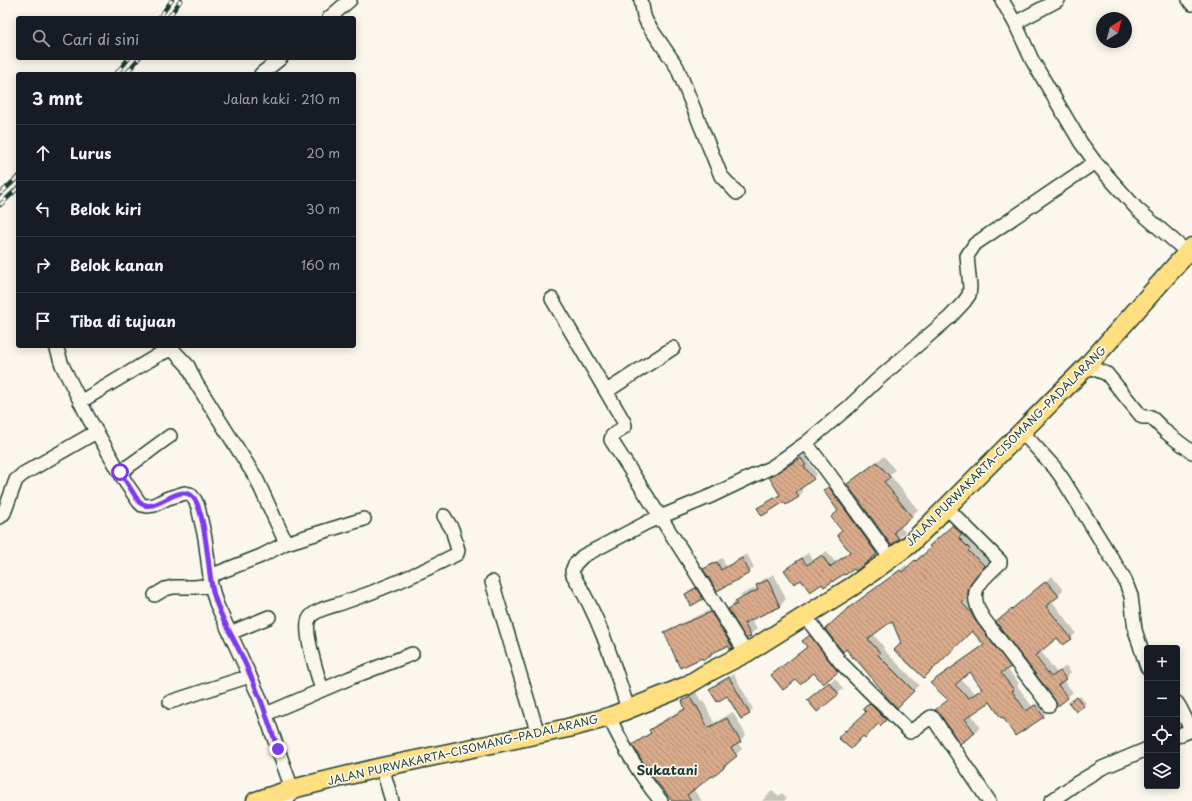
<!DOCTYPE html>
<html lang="id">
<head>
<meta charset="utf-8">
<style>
	:root { --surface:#171b24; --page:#20242c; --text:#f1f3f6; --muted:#9ea1a6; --line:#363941 }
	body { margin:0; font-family:"Playpen Sans",sans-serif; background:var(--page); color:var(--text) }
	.controls { position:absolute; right:12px; bottom:12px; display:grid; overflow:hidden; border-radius:4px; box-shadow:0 2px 10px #0003 }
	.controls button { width:36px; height:36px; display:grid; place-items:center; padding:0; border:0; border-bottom:1px solid var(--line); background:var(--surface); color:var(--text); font:20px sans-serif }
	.compass { position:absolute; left:1096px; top:12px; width:36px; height:36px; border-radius:50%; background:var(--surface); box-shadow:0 2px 10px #0003; rotate:36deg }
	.stop { position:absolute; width:12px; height:12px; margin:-9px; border:3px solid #7c3aed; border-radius:50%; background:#fff }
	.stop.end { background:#7c3aed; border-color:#fff; box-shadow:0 1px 4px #0008 }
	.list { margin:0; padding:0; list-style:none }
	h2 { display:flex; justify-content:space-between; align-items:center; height:52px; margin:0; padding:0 16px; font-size:17px }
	h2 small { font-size:13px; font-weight:400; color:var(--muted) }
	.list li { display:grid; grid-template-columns:26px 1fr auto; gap:12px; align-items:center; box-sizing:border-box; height:56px; padding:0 16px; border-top:1px solid var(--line) }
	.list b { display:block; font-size:15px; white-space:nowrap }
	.list em { font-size:13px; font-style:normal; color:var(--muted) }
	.icon { flex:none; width:22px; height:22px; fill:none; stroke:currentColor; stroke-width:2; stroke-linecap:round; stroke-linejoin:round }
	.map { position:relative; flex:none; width:1192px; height:801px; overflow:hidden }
	.search { position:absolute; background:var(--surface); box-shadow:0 2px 10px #0003; left:16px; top:16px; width:340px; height:44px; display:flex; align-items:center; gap:10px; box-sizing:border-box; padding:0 14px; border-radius:4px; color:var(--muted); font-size:15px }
	.panel { position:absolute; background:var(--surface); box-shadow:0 2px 10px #0003; left:16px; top:72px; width:340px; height:276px; border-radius:4px }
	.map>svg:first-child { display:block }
</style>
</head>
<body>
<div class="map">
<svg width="1192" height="801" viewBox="0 0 1192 801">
	<defs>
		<pattern id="building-back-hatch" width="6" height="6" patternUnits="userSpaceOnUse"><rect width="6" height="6" fill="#d9aa8b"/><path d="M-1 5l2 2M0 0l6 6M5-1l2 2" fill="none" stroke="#af8c72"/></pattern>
	</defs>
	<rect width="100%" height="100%" fill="#fbf7ec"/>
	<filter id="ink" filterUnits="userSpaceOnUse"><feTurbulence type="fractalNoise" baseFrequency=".025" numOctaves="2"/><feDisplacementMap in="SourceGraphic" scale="8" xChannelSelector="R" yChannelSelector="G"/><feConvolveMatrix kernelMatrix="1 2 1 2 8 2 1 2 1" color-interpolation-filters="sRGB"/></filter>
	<g filter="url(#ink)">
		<path fill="#0003" fill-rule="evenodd" d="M806,454L809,460L808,461L817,474L800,487L803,492L799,496L786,504L784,501L759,509L763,504L780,494L770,478L775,473Z
			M884,456L895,470L890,475L918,510L900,526L905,532L899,538L848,485L854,478Z
			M834,482L882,548L856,570L854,567L822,582L801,578L785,570L790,565L808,553L813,561L827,551L835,562L851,551L843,530L839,511L824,491Z
			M959,520L975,543L972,545L989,561L976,576L973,585V591L967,597L977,608L1015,661L1007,669L1019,683L1017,685L1028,701L1032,706L1041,700L1048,711L1043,716H1003L990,701L971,714L980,727L975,733L960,742L949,700L931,683L936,678L985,644L972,629L902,643L893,619L873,634L884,647L883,649L919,685L897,706L884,690L854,604L906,565L908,568L921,555L922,556L932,548L936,541ZM970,670L982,688L975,693L960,679Z
			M747,554L754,567L749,572L705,570L709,565L722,558L726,566Z
			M774,574L786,599L780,606L751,619L757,629L747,637L729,609L742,594L758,587L757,585L764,579Z
			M1052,576L1063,590L1052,601L1076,633L1071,638L1057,637L1040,650L1057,673L1066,666L1071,673L1063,680L1073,692L1067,698L1056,700L1003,617Z
			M701,584L707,593L702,598L686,594L691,589Z
			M715,608L737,642L731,648L729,645L714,651L710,655L702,657L665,633L670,628Z
			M816,630L844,664L823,683L814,671L797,678L772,675L808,646L804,641Z
			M734,674L753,709L749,713L727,695L710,689L714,685Z
			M835,678L843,689L817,711L813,696Z
			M696,692L701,701L703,700L714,723L733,712L746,735L738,743L742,749L729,761L730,762L724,768L713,775L712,774L693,789L702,801H673L634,745L640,739L651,732L650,730L656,724L686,707L683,702L689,696Z
			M1080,696L1086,703L1076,711L1072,701Z
			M875,699L890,714L880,724L878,723L863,735L856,743L845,731L850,726L851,727L867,712L864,709Z
			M772,790L779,796L782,793L787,798L784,801H762Z"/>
		<path fill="url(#building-back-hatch)" stroke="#1f3d34" fill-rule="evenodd" d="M801,458L806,465L804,466L814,479L796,492L799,497L786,505L784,502L762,516L757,508L780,495L769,477Z
			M877,462L890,477L884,482L912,517L894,532L899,539L891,545L847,484Z
			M829,487L877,554L856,571L854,569L845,575L844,574L824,587L822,584L810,592L801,580L794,584L784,570L802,558L807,565L822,555L830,567L850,552L837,535L842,531L831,517L838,511L823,490Z
			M953,525L962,534L959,538L970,549L968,551L985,566L971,583L968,591V597L962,603L971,613L977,623L1011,667L1001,673L1014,690L1012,691L1023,707L1026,711L1035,705L1044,717L1015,736L1003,717L1001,718L990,702L965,719L975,733L960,744L940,714L935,710L948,700L930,683L984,645L972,631L924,678L894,650L901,643L892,621L868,639L880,653L878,655L914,691L897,708L881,691L882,690L854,657L853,658L846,649L843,652L825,629L847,609L900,570L902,572L915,560L916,561L931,548L929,546ZM970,672L982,689L969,698L955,685Z
			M742,558L750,573L717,591L703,569L717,562L721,570Z
			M768,580L780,607L744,623L751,636L746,639L728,609L737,604L735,601L758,590L756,585Z
			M1046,581L1059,596L1046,606L1072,639L1063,645L1057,638L1035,656L1051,677L1060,671L1066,679L1058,685L1068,698L1057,707L1055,700L996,622Z
			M696,588L703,599L691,606L685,594Z
			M711,612L733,648L730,649L728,646L710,654L711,656L703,660L702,658L680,668L664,632Z
			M810,635L838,672L823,684L814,673L800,684L796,680L783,690L771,675L807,647L802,641Z
			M729,677L750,714L741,719L727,696L717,702L709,689Z
			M829,682L839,694L817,712L807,700Z
			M690,697L695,706H697L708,728L727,718L741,742L731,748L737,756L723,767L724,768L713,777L712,776L687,795L691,801H672L653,777L632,745L651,733L649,730L685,709L682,701Z
			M1077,697L1084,706L1076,712L1069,703Z
			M869,703L886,720L880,726L878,724L865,738L863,736L851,749L838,738L845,730L846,731L866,712L863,709Z"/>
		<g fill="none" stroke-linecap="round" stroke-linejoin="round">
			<defs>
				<path id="minor" d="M641,0L644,16L647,23L677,67L721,176L737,193
					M1002,0L1015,23L1032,60L1081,143L1095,162L1137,209L1187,252
					M1189,0L1192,4
					M329,18L350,0
					M1015,23L1058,0
					M261,74L281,58
					M552,299L624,422L625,426L612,436L611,440L693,568L746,653
					M56,346L62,365L88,417L126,483L139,502L142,505L147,506L154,505L168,498L185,493L190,494L195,500L198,507L205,538L211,585L216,603L259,696L292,789V794L286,801
					M1087,366L1107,374L1142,417H1151L1167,433L1192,452
					M607,391L673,348
					M80,402L160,354L172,349L188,366L196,383L256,478L286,543
					M1022,432L1054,467L1062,478L1124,578L1131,596L1135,630L1147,667
					M806,443L830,475L891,559
					M120,472C137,461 153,448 170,436
					M947,508L1000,561V563C980,582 966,590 983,618L1049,705
					M0,517L4,513L16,480L23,474L96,432
					M210,576L261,556L286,543L364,519
					M492,582L538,734
					M155,595L165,589L173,587H195L211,585
					M804,615L841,663L910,732L931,717L933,718L989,801
					M230,633L269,617
					M322,690C318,676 303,631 309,619C313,610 333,606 342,603C381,590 420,573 457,554L458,550L452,529L444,516
					M170,702L250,676
					M1177,703C1183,711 1185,721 1192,729
					M628,709C613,662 600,618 573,575L572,571L575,564L583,556L648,522L711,496L772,467L806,443L850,406L876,381L950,317L964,302L969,295L970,287L967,256L975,244L1095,162
					M266,714L350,678L412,654
					M609,717C623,746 640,776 661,801
					M1177,736L1192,730
					M382,767L392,801
					M1051,801L1077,783L1102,768L1147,749"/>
				<path id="highway" d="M256,801L292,789L382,767L568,728L609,717L686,686L709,672L746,653L853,586L909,545L1087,366L1192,247"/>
			</defs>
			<use href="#minor" stroke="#1f3d34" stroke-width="16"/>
			<use href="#highway" stroke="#1f3d34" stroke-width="21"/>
			<use href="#minor" stroke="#fbf7ec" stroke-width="13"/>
			<use href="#highway" stroke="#ffdf80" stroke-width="18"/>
			<defs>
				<path id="rail" d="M159,18L172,0
					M168,18L181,0
					M116,74L129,58
					M126,74L139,58
					M0,194L18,177
					M0,205L18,188"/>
			</defs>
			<use href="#rail" stroke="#1f3d34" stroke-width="4.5"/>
			<use href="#rail" stroke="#fbf7ec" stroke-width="3" stroke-dasharray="9" stroke-linecap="butt"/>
		</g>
	</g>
	<g fill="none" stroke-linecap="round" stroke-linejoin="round" filter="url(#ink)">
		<path stroke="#7c3aed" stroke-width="5" d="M120,472L139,502C155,516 177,483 192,496C205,507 208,568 212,587C217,612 231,633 242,656C250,675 260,695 266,715C270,726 274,738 278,749"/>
	</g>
	<g text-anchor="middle" stroke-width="3.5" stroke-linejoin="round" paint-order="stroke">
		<g font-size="11" fill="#1f3d34" stroke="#fbf7ec">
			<text transform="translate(1006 446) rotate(-45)" y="4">JALAN PURWAKARTA–CISOMANG–PADALARANG</text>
			<text transform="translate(463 750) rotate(-13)" y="4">JALAN PURWAKARTA–CISOMANG–PADALARANG</text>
		</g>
		<g font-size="13" font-weight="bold" fill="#1f3d34" stroke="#fbf7ec">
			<text x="667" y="775">Sukatani</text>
		</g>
	</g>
</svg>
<div class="controls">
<button>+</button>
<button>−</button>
<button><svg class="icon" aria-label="locate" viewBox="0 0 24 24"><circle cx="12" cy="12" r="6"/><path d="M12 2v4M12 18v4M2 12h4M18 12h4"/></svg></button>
<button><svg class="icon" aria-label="layers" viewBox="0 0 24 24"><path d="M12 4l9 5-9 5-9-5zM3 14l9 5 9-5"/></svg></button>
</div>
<svg class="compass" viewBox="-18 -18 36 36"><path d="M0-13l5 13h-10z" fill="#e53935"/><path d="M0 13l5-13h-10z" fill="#9ea1a6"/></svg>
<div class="stop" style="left:120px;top:472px"></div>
<div class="stop end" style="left:278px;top:749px"></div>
<div class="search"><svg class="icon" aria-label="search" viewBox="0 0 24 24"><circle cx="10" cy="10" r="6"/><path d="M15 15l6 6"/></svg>Cari di sini</div>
<section class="panel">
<h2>3 mnt<small>Jalan kaki · 210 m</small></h2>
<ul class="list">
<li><svg class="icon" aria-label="ahead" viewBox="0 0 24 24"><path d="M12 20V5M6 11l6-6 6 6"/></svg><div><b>Lurus</b></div><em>20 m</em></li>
<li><svg class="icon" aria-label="left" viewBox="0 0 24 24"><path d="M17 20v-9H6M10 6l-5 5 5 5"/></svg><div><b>Belok kiri</b></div><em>30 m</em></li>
<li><svg class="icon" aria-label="right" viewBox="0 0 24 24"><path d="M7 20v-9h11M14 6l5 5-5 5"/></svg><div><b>Belok kanan</b></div><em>160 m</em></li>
<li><svg class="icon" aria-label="arrive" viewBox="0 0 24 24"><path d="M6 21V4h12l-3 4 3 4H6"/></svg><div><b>Tiba di tujuan</b></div></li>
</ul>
</section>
</div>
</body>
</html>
